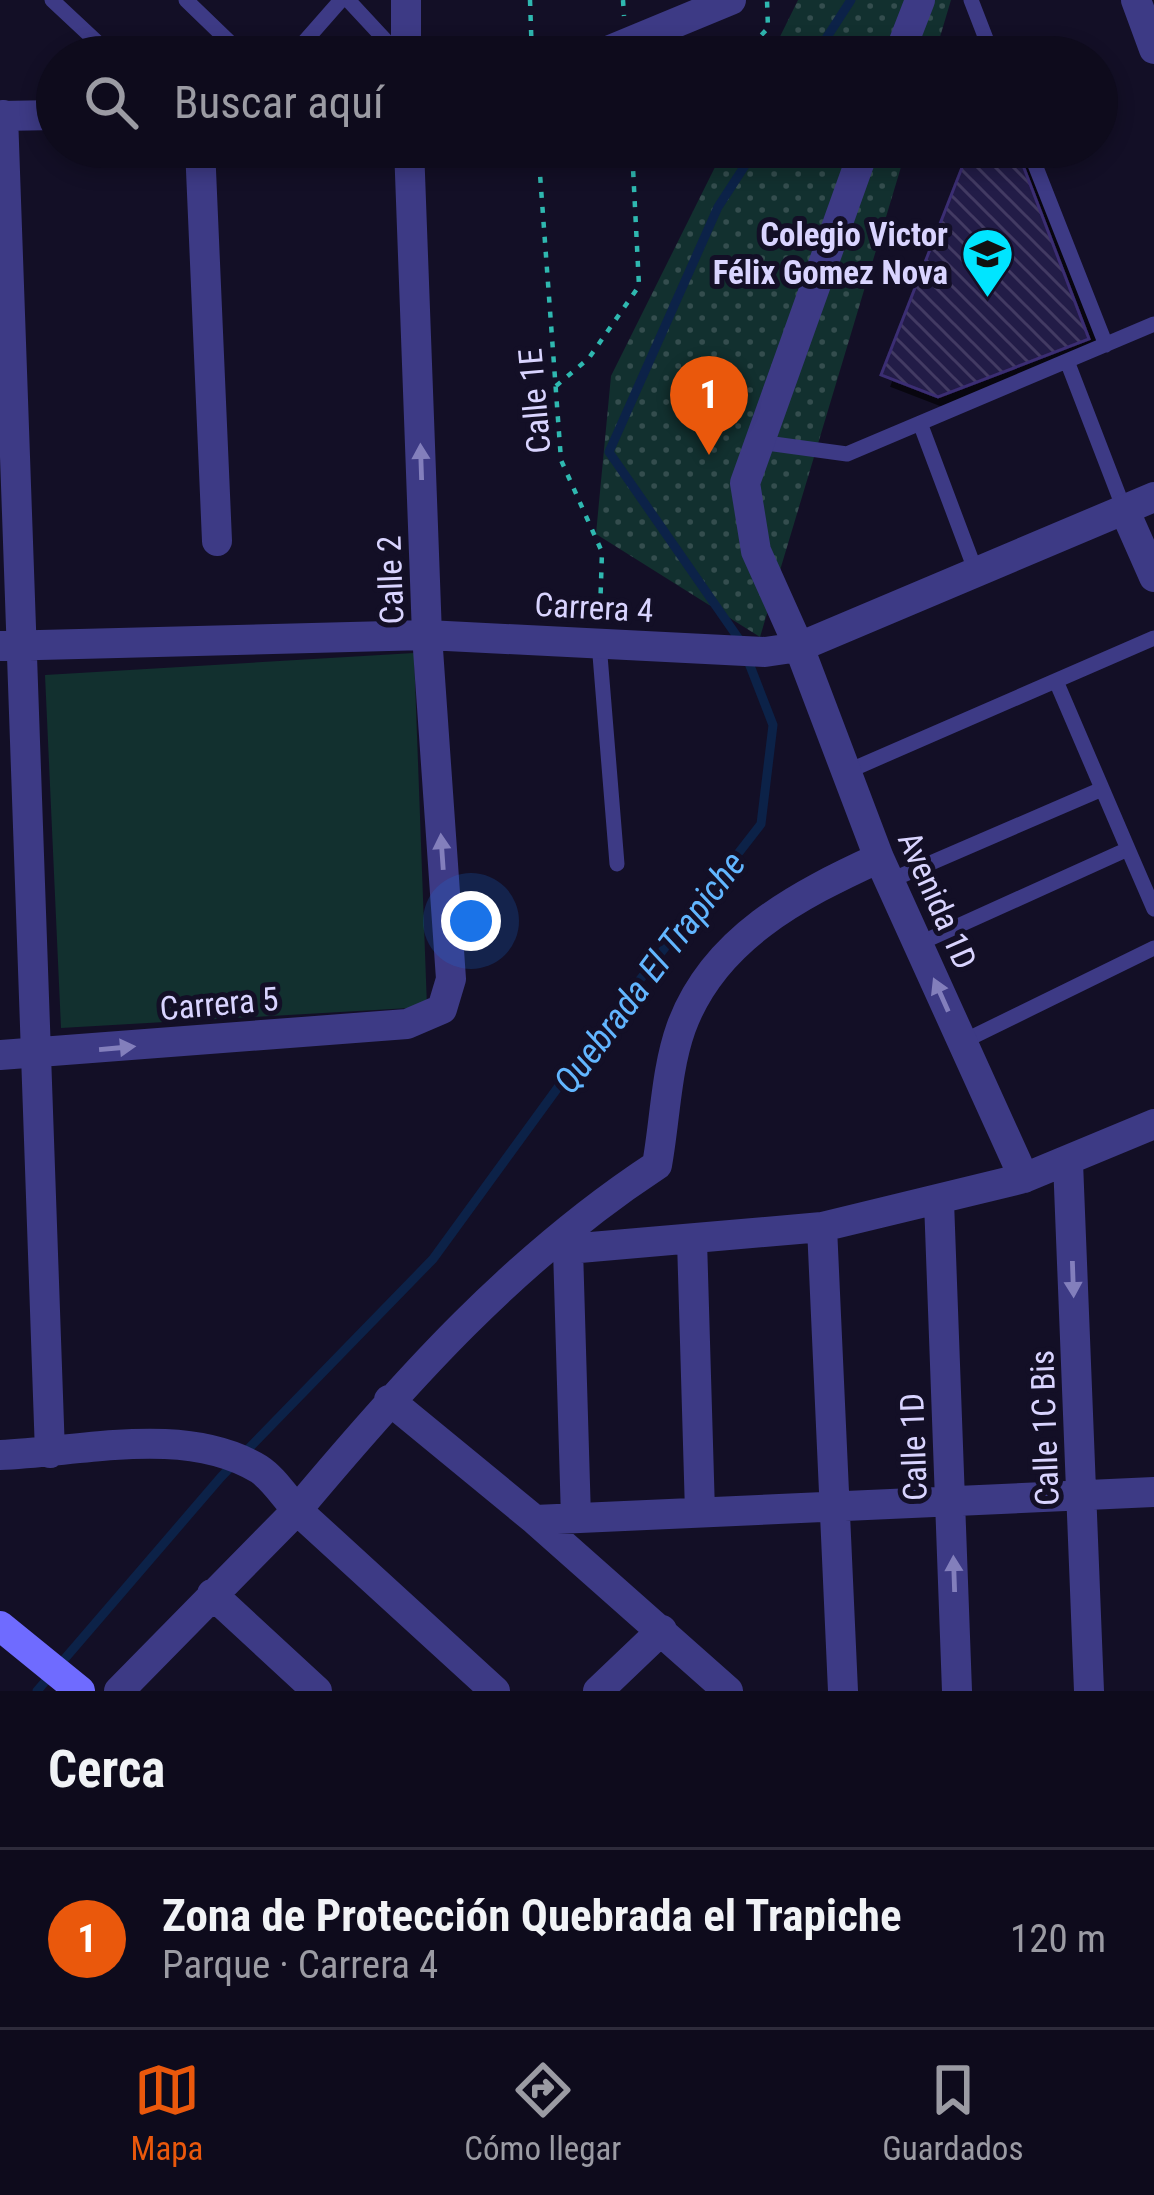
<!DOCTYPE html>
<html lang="es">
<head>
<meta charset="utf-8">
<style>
	:root { --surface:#0e0b1c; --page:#1c1929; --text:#f1f3f6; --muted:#9b9ba3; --line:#2e2b3b; --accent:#ea580c }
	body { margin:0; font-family:"Roboto Condensed",sans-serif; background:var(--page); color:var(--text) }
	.you { position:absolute; left:471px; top:921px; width:42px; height:42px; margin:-30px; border:9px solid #fff; border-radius:50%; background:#1a73e8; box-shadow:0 0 0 18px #1a73e833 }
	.badge { display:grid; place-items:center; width:78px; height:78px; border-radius:50%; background:var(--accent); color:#fff; font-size:39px; font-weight:700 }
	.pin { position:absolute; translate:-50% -99px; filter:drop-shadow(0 3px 6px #0008) }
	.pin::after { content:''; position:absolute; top:63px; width:42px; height:36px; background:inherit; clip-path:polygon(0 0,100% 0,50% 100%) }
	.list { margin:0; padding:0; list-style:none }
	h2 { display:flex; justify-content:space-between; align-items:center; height:156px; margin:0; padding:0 48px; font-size:51px }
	h2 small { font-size:39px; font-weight:400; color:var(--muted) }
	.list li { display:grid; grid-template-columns:78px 1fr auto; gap:36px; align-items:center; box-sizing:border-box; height:180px; padding:0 48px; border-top:3px solid var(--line) }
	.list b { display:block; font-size:45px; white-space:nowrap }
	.list p { margin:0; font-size:39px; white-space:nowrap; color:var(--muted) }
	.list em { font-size:39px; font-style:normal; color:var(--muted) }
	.icon { flex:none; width:66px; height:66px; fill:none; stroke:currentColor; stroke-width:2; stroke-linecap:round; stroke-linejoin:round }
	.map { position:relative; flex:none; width:1154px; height:1691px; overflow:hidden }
	.search { position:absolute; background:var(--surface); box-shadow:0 6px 18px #0003; left:36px; right:36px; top:36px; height:132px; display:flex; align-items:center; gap:30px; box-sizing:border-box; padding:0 42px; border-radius:66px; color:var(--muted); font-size:45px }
	.sheet { height:336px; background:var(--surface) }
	nav { display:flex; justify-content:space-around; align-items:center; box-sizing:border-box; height:168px; border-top:3px solid var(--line); background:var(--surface); font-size:33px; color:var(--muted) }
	nav a { display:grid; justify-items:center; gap:6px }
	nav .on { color:var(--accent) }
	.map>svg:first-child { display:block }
</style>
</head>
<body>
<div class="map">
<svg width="1154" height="1691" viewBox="0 0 1154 1691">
	<defs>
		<pattern id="park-dots" width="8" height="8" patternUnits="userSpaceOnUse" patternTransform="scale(3)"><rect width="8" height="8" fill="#12302f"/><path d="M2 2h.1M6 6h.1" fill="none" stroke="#344d4e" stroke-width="1.8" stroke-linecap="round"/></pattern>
		<pattern id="building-back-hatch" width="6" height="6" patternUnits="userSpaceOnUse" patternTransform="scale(3)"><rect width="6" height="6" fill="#241b47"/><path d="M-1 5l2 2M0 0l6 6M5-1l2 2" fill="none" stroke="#433b63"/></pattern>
		<filter id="shadow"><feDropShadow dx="11" dy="11" stdDeviation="0" flood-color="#0009"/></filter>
	</defs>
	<rect width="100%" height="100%" fill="#130f26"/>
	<path fill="url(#park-dots)" d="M798,0H951L934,57H770Z
		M725,147H907L760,637L596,534L611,376Z"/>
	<path fill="#12302f" d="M414,653L427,1007L61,1028L45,675Z"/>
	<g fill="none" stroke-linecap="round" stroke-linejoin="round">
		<path stroke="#0c2248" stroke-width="9" d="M814,57L851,0
			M741,642L609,452L718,207L757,147
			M37,1691L221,1477L433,1259L583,1053L761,824L773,725L747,658"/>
	</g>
	<path fill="url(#building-back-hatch)" stroke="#3b2d73" stroke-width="3" filter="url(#shadow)" d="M970,147H1016L1089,339L938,397L881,375Z"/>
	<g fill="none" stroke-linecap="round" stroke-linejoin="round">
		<path stroke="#2fb8b0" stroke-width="4.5" stroke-dasharray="6 9" stroke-linecap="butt" d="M530,0L532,57
			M623,0L624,16
			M741,57L768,28L767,0
			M538,147L561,460L602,552L600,613
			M556,386L589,358L639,286L633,168L657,147"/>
		<path stroke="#3d3a85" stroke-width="15" d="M52,0L113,57
			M186,0L245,57
			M348,0L401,57
			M971,0L993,57
			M291,57L341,0
			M1028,147L1106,345
			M1067,361L1124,509
			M920,423L976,572
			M759,442L847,454L1154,324
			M599,643L617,864
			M1056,681L1128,849
			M846,772L1154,638
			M889,881L1102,789
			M918,944L1128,849L1154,909
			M962,1042L1154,948"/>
		<path stroke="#3d3a85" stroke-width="30" d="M406,0V57
			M1136,0L1154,49
			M593,57L731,0
			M898,57L920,0
			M3,115L50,1453
			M0,116L57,115
			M200,147L217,541
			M865,147L745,483L756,551L799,647L879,858L1024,1178
			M1124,509L1154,577
			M0,646L427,635L765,652L799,647L1154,497
			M0,1055L407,1024L442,1009L451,979L427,635L409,147
			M1068,1162L1089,1691
			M939,1201L957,1691
			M822,1227L843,1691
			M692,1240L700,1512
			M389,1400L535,1520L728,1691
			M0,1455C81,1452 185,1424 259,1469C273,1478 285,1497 297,1510C406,1380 515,1258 657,1165C665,1121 666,1070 681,1028C713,939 798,895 879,858
			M576,1518L568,1249L822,1227L1024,1178L1154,1124
			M535,1520L1154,1492
			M212,1594L317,1691
			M119,1691L297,1510L495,1691
			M598,1691L662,1630"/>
		<path stroke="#6f6bff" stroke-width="30" d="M0,1626L80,1691"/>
	</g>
	<defs><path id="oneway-solid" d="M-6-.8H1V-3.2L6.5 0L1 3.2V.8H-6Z" transform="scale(3)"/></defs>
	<g fill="#837fbc">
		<use href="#oneway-solid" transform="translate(421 462) rotate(-92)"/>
		<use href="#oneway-solid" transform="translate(442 852) rotate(-94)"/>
		<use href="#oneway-solid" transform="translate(941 995) rotate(-114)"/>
		<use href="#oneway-solid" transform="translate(117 1048) rotate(-5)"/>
		<use href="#oneway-solid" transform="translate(1073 1279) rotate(88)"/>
		<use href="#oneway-solid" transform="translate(954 1574) rotate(-92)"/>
	</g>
	<defs>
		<symbol id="school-pin" viewBox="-11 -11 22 30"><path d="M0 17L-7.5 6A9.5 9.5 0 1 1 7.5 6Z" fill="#00e5ff" stroke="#130f26"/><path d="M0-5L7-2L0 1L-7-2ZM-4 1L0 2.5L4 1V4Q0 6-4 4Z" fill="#111"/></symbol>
	</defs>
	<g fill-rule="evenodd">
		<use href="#school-pin" x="958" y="224" width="59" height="81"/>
	</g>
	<g text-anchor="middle" stroke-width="10" stroke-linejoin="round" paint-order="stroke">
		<g font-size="33" font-weight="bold" fill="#d9d4ff" stroke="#130f26" text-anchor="end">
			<text x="948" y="246">Colegio Victor<tspan x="948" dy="38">Félix Gomez Nova</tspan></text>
		</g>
		<g font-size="33" fill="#d9d4ff" stroke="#130f26">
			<text transform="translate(534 401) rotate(-95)" y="12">Calle 1E</text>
			<text transform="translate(390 580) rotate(-92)" y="12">Calle 2</text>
			<text transform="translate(594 607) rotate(3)" y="12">Carrera 4</text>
			<text transform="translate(938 900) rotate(66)" y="12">Avenida 1D</text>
			<text transform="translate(219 1003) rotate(-5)" y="12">Carrera 5</text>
			<text transform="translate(1044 1428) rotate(-92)" y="12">Calle 1C Bis</text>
			<text transform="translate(913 1447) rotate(-92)" y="12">Calle 1D</text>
		</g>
		<g font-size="36" font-style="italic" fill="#62b6ff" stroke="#130f26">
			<text transform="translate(649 972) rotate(-53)" y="13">Quebrada El Trapiche</text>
		</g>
	</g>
</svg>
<div class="you"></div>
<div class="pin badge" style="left:709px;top:455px">1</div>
<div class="search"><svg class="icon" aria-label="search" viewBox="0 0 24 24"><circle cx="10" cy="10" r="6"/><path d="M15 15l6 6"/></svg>Buscar aquí</div>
</div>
<section class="sheet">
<h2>Cerca<small></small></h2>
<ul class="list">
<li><span class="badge">1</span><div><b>Zona de Protección Quebrada el Trapiche</b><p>Parque · Carrera 4</p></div><em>120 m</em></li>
</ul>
</section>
<nav>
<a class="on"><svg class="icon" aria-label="map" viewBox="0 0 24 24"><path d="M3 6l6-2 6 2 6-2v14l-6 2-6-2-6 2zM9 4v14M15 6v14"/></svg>Mapa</a>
<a><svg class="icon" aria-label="directions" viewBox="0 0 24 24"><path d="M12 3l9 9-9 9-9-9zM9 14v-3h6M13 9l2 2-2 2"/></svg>Cómo llegar</a>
<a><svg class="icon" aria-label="saved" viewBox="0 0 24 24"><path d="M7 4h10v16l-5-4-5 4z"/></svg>Guardados</a>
</nav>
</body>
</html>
